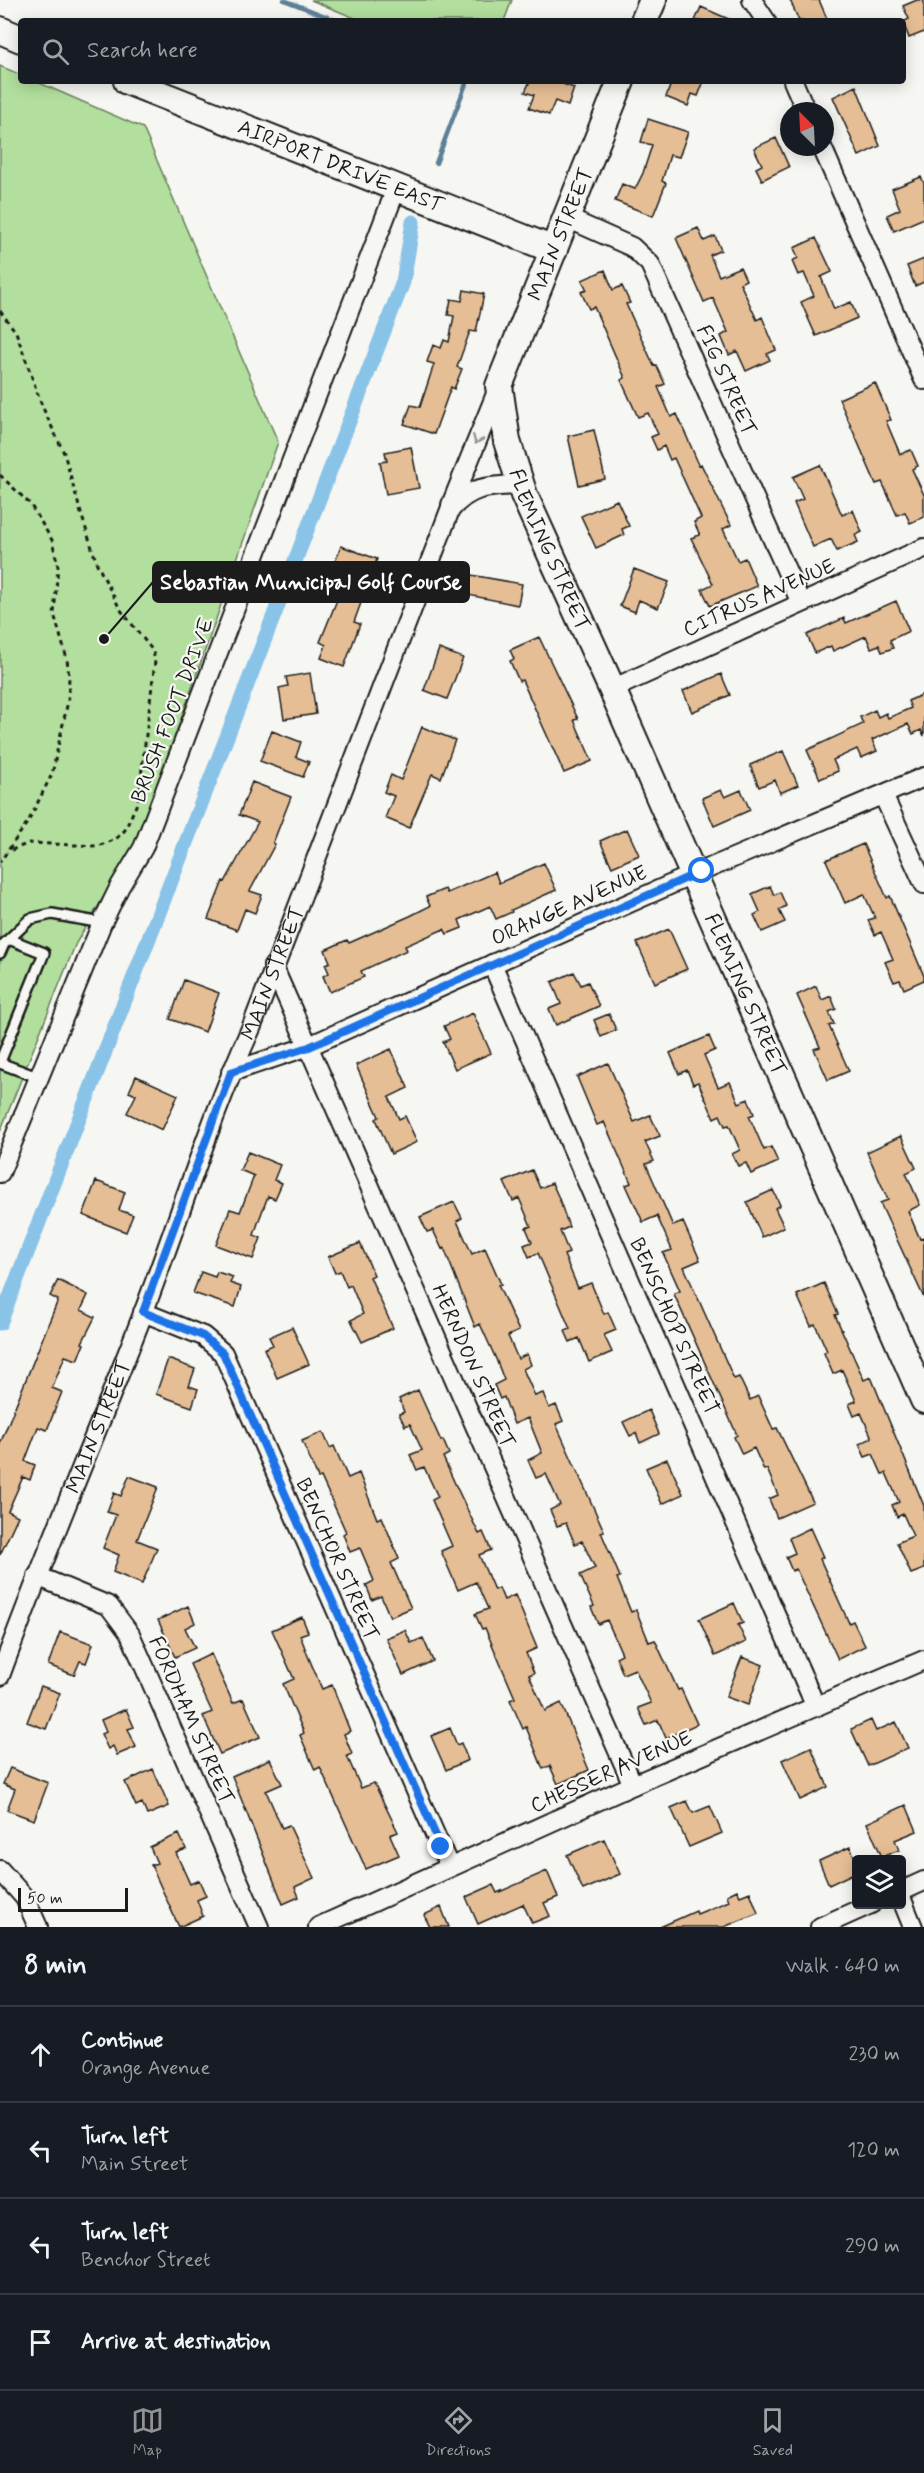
<!DOCTYPE html>
<html lang="en">
<head>
<meta charset="utf-8">
<style>
	:root { --surface:#171b24; --page:#20242c; --text:#f1f3f6; --muted:#9ea1a6; --line:#363941; --accent:#919294 }
	body { margin:0; font-family:Mynerve,sans-serif; background:var(--page); color:var(--text) }
	.controls { position:absolute; right:18px; bottom:18px; display:grid; overflow:hidden; border-radius:6px; box-shadow:0 3px 15px #0003 }
	.controls button { width:54px; height:54px; display:grid; place-items:center; padding:0; border:0; border-bottom:2px solid var(--line); background:var(--surface); color:var(--text); font:30px sans-serif }
	.compass { position:absolute; left:780px; top:102px; width:54px; height:54px; border-radius:50%; background:var(--surface); box-shadow:0 3px 15px #0003; rotate:336deg }
	.scale { position:absolute; left:18px; bottom:15px; width:110px; box-sizing:border-box; padding-left:6px; border:3px solid #1c1c1c; border-top:0; font-size:16px; line-height:21px; white-space:nowrap; color:#1c1c1c; -webkit-text-stroke:4px #f6f6f2; paint-order:stroke }
	.stop { position:absolute; width:18px; height:18px; margin:-14px; border:4px solid #1a73e8; border-radius:50%; background:#fff }
	.stop.end { background:#1a73e8; border-color:#fff; box-shadow:0 2px 6px #0008 }
	.list { margin:0; padding:0; list-style:none }
	h2 { display:flex; justify-content:space-between; align-items:center; height:78px; margin:0; padding:0 24px; font-size:26px }
	h2 small { font-size:20px; font-weight:400; color:var(--muted) }
	.list li { display:grid; grid-template-columns:39px 1fr auto; gap:18px; align-items:center; box-sizing:border-box; height:96px; padding:0 24px; border-top:2px solid var(--line) }
	.list b { display:block; font-size:22px; white-space:nowrap }
	.list p { margin:0; font-size:20px; white-space:nowrap; color:var(--muted) }
	.list em { font-size:20px; font-style:normal; color:var(--muted) }
	.icon { flex:none; width:33px; height:33px; fill:none; stroke:currentColor; stroke-width:2; stroke-linecap:round; stroke-linejoin:round }
	.map { position:relative; flex:none; width:924px; height:1927px; overflow:hidden }
	.search { position:absolute; background:var(--surface); box-shadow:0 3px 15px #0003; left:18px; right:18px; top:18px; height:66px; display:flex; align-items:center; gap:15px; box-sizing:border-box; padding:0 21px; border-radius:6px; color:var(--muted); font-size:22px }
	.sheet { height:462px; background:var(--surface) }
	nav { display:flex; justify-content:space-around; align-items:center; box-sizing:border-box; height:84px; border-top:2px solid var(--line); background:var(--surface); font-size:16px; color:var(--muted) }
	nav a { display:grid; justify-items:center; gap:3px }
	nav .on { color:var(--accent) }
	.map>svg:first-child { display:block }
</style>
</head>
<body>
<div class="map">
<svg width="924" height="1927" viewBox="0 0 924 1927">
	<rect width="100%" height="100%" fill="#f6f6f2"/>
	<filter id="ink" filterUnits="userSpaceOnUse"><feTurbulence type="fractalNoise" baseFrequency=".0167" numOctaves="2"/><feDisplacementMap in="SourceGraphic" scale="12" xChannelSelector="R" yChannelSelector="G"/><feConvolveMatrix kernelMatrix="1 2 1 2 8 2 1 2 1" color-interpolation-filters="sRGB"/></filter>
	<g filter="url(#ink)">
		<path fill="#b2df9d" stroke="#677e5c" stroke-width="1.5" d="M311,0H512L504,21H362Z
			M0,66L21,75V81H35L143,128L278,442L140,836L76,943L0,1132Z"/>
		<g fill="none" stroke-linecap="round" stroke-linejoin="round">
			<path stroke="#5d8096" stroke-width="4.5" d="M284,0L338,21
				M436,163L467,81"/>
			<path stroke="#89c3e8" stroke-width="15" d="M0,1323L403,282L413,222"/>
		</g>
		<path fill="#e5be96" stroke="#1c1c1c" stroke-width="1.5" d="M790,0H819L828,21H799Z
			M917,0H924V32L909,38L903,22L909,19L903,6Z
			M701,7L733,21H695Z
			M530,81H555L574,88L568,106L555,101L549,115L529,108L534,95L525,92Z
			M672,81H704L698,96L692,94L688,106L666,97Z
			M856,86L880,146L859,156L833,97Z
			M648,119L688,132L679,157L670,155L662,181L666,183L653,216L615,201L622,184L635,189L643,173L652,145L641,142Z
			M776,138L789,167L762,180L756,168L762,165L754,148Z
			M921,177L924,183V218L894,231L887,215L900,209L892,189Z
			M698,228L704,241L715,236L721,250L710,255L719,276L740,267L746,280L740,283L757,320L762,317L776,350L767,354L770,360L746,371L737,351L729,355L721,336L728,332L713,298L704,302L676,238Z
			M816,238L832,272L821,277L834,309L851,302L857,318L816,336L801,302L814,296L804,273L798,275L792,261L798,258L794,248Z
			M924,259V282L915,286L907,266Z
			M605,270L613,290L622,286L630,303L626,304L654,366L656,365L665,384L658,387L671,417L677,414L699,465L701,464L723,509L731,525L723,529L738,561L745,558L757,586L710,606L702,589L713,584L691,538L700,535L694,522L701,518L674,458L670,460L664,446L657,450L651,437L658,434L648,413L638,417L621,380L625,378L594,307L589,309L581,292L587,290L582,280Z
			M464,290L484,294L476,332L470,331L457,367L462,369L454,389L451,387L434,434L404,424L411,405L420,407L434,364L427,362L433,345L441,348L444,340L449,342L454,316L448,315L451,299L462,301Z
			M875,383L891,420L886,421L900,454L911,450L918,466L912,469L924,495V517L910,523L905,512L897,515L882,482L876,484L839,399Z
			M594,430L605,479L579,485L568,436Z
			M411,447L419,488L386,494L380,462L387,461L385,452Z
			M820,465L842,515L853,510L862,532L855,535L858,542L837,551L831,539L813,547L794,503L803,499L793,477Z
			M617,500L629,526L622,529L624,535L596,548L581,516Z
			M341,546L377,559L354,622L360,624L344,667L321,658L326,645L320,642L339,595L325,590Z
			M634,569L669,582L658,608L639,600L635,612L620,606Z
			M471,575L522,584L518,605L468,595Z
			M896,601L909,631L890,640L893,648L882,652L879,645L871,648L866,636L833,651L831,646L815,653L807,635L844,618L846,623Z
			M539,637L578,719L574,720L592,761L564,773L522,680L519,681L510,661L514,659L510,650Z
			M439,649L463,658L447,699L424,690Z
			M310,673L316,714L284,719L279,688L288,686L286,677Z
			M721,674L730,695L692,712L683,691Z
			M924,694V736L921,730L913,734L908,724L872,740L877,751L861,758L857,749L833,760L838,771L820,779L807,750L863,724L860,717L875,710L878,717L886,713L888,718L911,708L908,701Z
			M422,727L455,740L441,778L432,774L409,828L385,818L394,796L384,792L391,775L401,780Z
			M272,731L301,742L296,757L309,762L303,777L260,761Z
			M783,751L798,785L780,793L775,780L759,787L750,765Z
			M252,782L291,797L273,843L275,844L250,891L262,895L255,913L245,909L237,930L208,919L223,881L225,882L258,822L239,815Z
			M721,790L725,797L741,790L750,810L714,826L702,798Z
			M627,829L639,855L612,867L600,841Z
			M863,844L887,898L890,896L924,976V980L904,989L900,980L894,982L885,962L893,959L881,932L875,935L868,920L875,918L864,894L845,903L826,860Z
			M544,863L556,890L511,910L512,912L496,919L490,906L459,920L462,928L447,934L444,929L405,946L407,950L361,971L364,977L330,992L323,976L329,973L325,964L330,962L325,950L347,940L349,943L410,916L430,906L426,897L445,889L447,893L495,872L499,883Z
			M770,886L774,895L780,892L786,906L779,910L785,922L762,932L754,915L760,912L752,894Z
			M669,929L687,969L655,983L637,943Z
			M574,972L581,985L588,982L599,1006L556,1025L549,1009L561,1004L552,982Z
			M184,980L219,993L205,1032L170,1019Z
			M816,986L822,1000L831,996L836,1009L829,1012L834,1024L829,1026L849,1071L828,1080L814,1049L820,1047L797,995Z
			M473,1013L491,1053L455,1069L443,1042L450,1039L444,1026Z
			M609,1014L616,1030L601,1037L594,1020Z
			M709,1036L715,1050L704,1055L718,1087L730,1082L739,1103L748,1099L754,1114L749,1116L764,1150L771,1147L778,1162L751,1174L746,1163L738,1166L732,1154L740,1150L729,1125L725,1126L720,1115L714,1118L698,1082L693,1084L687,1070L679,1074L670,1053Z
			M391,1049L408,1088L389,1097L399,1119L405,1116L417,1142L391,1154L376,1119L379,1117L356,1065Z
			M608,1063L634,1122L650,1115L660,1136L645,1142L654,1161L646,1164L673,1226L683,1222L700,1260L684,1267L734,1379L739,1377L750,1400L758,1396L773,1429L777,1428L813,1502L777,1518L769,1499L778,1495L767,1469L764,1470L754,1448L742,1454L734,1437L737,1435L674,1294L680,1291L663,1253L672,1250L657,1216L643,1222L626,1185L631,1183L604,1122L597,1125L577,1077Z
			M136,1076L178,1095L162,1130L127,1113L136,1095L129,1092Z
			M901,1136L916,1168L906,1173L920,1205L908,1211L920,1239L924,1238V1298L880,1203L888,1200L867,1152Z
			M248,1152L280,1165L274,1180L282,1183L275,1199L268,1196L259,1220L254,1235L261,1238L253,1259L216,1245L230,1209L240,1212L254,1176L240,1170Z
			M532,1170L540,1188L552,1183L558,1196L569,1227L560,1231L569,1253L564,1255L578,1288L591,1283L604,1314L608,1312L616,1330L604,1335L612,1352L589,1362L579,1338L570,1342L565,1331L570,1329L538,1253L529,1257L524,1245L532,1242L526,1228L531,1226L519,1198L513,1201L504,1182Z
			M96,1181L125,1192L119,1210L133,1215L126,1232L83,1215Z
			M773,1190L780,1205L775,1208L784,1227L762,1237L747,1202Z
			M454,1202L462,1218L457,1221L472,1254L485,1248L501,1284L498,1285L519,1331L508,1336L518,1359L527,1354L531,1365L523,1369L535,1396L543,1393L549,1408L556,1405L563,1421L556,1424L604,1531L601,1532L620,1577L617,1578L631,1612L636,1610L649,1642L655,1640L678,1690L681,1689L697,1724L666,1738L658,1720L646,1725L638,1708L651,1703L635,1669L623,1674L616,1657L622,1654L607,1620L598,1624L591,1607L594,1606L580,1575L595,1568L582,1541L575,1544L566,1523L557,1526L550,1510L560,1505L546,1474L536,1478L528,1460L542,1453L528,1418L514,1424L504,1397L500,1399L494,1385L504,1380L496,1359L480,1324L475,1327L444,1248L442,1249L433,1230L427,1232L420,1217Z
			M360,1243L374,1275L370,1277L393,1328L362,1342L351,1320L363,1314L351,1285L347,1287L340,1271L335,1273L328,1257Z
			M201,1272L215,1277L217,1272L233,1277L230,1283L241,1287L235,1307L193,1293Z
			M58,1280L88,1295L81,1310L95,1317L82,1343L84,1344L77,1360L65,1356L52,1388L62,1392L47,1430L38,1427L25,1461L35,1465L30,1480L23,1477L8,1511L18,1516L0,1555V1444L58,1300L50,1296Z
			M824,1283L838,1314L835,1315L864,1380L871,1377L924,1506V1569L911,1574L897,1543L913,1536L903,1514L897,1517L892,1505L899,1502L886,1473L882,1474L873,1454L865,1457L859,1444L872,1438L861,1413L854,1416L849,1404L856,1401L842,1370L833,1374L824,1353L827,1351L815,1324L811,1326L797,1295Z
			M292,1327L309,1364L277,1378L264,1349L273,1345L269,1337Z
			M168,1359L195,1369L189,1386L198,1389L192,1407L156,1394Z
			M418,1390L441,1441L443,1440L449,1454L443,1457L457,1488L479,1534L483,1532L491,1550L479,1555L494,1590L499,1588L504,1600L515,1595L537,1648L526,1653L534,1673L529,1675L545,1711L561,1703L589,1770L558,1784L550,1766L543,1769L526,1727L523,1729L510,1700L515,1698L485,1628L482,1629L475,1614L488,1609L476,1582L458,1590L441,1551L452,1546L432,1500L438,1497L424,1467L417,1470L410,1455L422,1450L410,1424L405,1426L399,1414L404,1412L399,1399Z
			M649,1410L659,1434L640,1443L636,1433L630,1436L623,1422Z
			M323,1432L330,1448L334,1446L348,1478L359,1473L377,1519L382,1517L399,1559L391,1563L411,1608L390,1617L381,1596L372,1600L366,1585L374,1581L360,1548L350,1552L343,1534L346,1532L321,1477L318,1478L302,1441Z
			M667,1459L683,1494L662,1504L646,1468Z
			M129,1476L158,1487L137,1540L157,1548L142,1584L113,1572L119,1555L103,1548L116,1515L107,1512L114,1493L121,1496Z
			M810,1528L823,1557L820,1559L849,1623L853,1621L865,1646L838,1659L796,1569L792,1571L786,1557L795,1553L789,1538Z
			M734,1603L743,1623L738,1625L746,1642L715,1656L699,1619Z
			M188,1606L195,1623L185,1628L195,1648L175,1657L158,1620Z
			M302,1617L308,1632L300,1635L308,1656L322,1689L332,1685L350,1731L344,1734L352,1754L347,1756L361,1788L374,1783L398,1832L390,1835L399,1855L366,1869L320,1767L315,1770L300,1735L304,1733L283,1684L294,1679L272,1630Z
			M405,1630L411,1643L423,1638L433,1661L403,1675L386,1638Z
			M60,1632L93,1644L86,1663L80,1661L74,1675L48,1665Z
			M211,1654L233,1703L243,1699L260,1737L220,1754L203,1716L212,1712L190,1664Z
			M742,1657L763,1665L748,1705L726,1697Z
			M41,1686L60,1693L46,1729L27,1722Z
			M126,1709L134,1727L128,1729L136,1747L117,1755L113,1746L108,1749L101,1734L106,1732L101,1720Z
			M871,1720L876,1731L896,1722L908,1748L868,1766L851,1729Z
			M450,1728L457,1745L461,1743L468,1760L446,1770L431,1736Z
			M811,1747L828,1787L800,1800L782,1760Z
			M270,1759L282,1784L266,1791L282,1828L289,1825L314,1878L295,1887L299,1897L283,1904L232,1776Z
			M10,1768L48,1783L34,1820L7,1810L15,1789L3,1784Z
			M153,1769L169,1806L147,1815L142,1803L136,1806L125,1782Z
			M687,1801L693,1813L710,1806L722,1833L689,1847L671,1808Z
			M906,1805L917,1831L895,1840L899,1850L882,1857L867,1823Z
			M179,1834L186,1849L176,1853L190,1884L199,1880L206,1896L197,1900L203,1916L179,1927L151,1865L157,1863L150,1847Z
			M604,1839L620,1874L583,1890L567,1855Z
			M850,1847L856,1860V1872L829,1885L819,1861Z
			M547,1871L558,1897L544,1903L550,1916L532,1923L523,1904L478,1924L466,1897L493,1885L497,1893Z
			M737,1890L740,1896L750,1892L758,1913L724,1927H660L696,1911L697,1914L729,1901L727,1895Z
			M441,1907L449,1927H430L424,1915Z"/>
		<g fill="none" stroke-linecap="round" stroke-linejoin="round">
			<defs>
				<path id="lane" d="M0,953L4,944L30,919L52,914L102,923
					M0,1062L44,953L9,939
					M0,1063L40,1078"/>
				<g id="street">
					<path d="M752,0L766,21"/>
					<path d="M793,81L806,111"/>
					<path d="M822,147L924,380"/>
					<path d="M567,218L632,247L650,264L801,603"/>
					<path d="M451,505L498,389"/>
					<path d="M612,689L924,548"/>
					<path d="M883,795L924,884"/>
					<path d="M492,964L816,1707"/>
					<path d="M273,966L633,1785"/>
					<path d="M231,1072L309,1046L674,883L924,777"/>
					<path d="M0,1173L102,923L120,886L143,848L396,189"/>
					<path d="M143,1312L203,1336L223,1353L449,1866"/>
					<path d="M37,1576L109,1606L130,1634L259,1927"/>
					<path id="s1" d="M0,1676C45,1553 97,1433 144,1311C180,1216 210,1119 252,1026L450,510C471,485 490,486 521,485"/>
					<path d="M0,1870L25,1898L38,1927"/>
					<path d="M902,1891L924,1881"/>
					<path d="M902,1900L913,1927"/>
					<path d="M318,1927L633,1785L924,1660"/>
					<path d="M820,1927L871,1904"/>
				</g>
				<g id="secondary">
					<path d="M644,21L653,0"/>
					<path d="M0,30L21,39"/>
					<path id="s2" d="M127,81L554,250"/>
					<path id="s3" d="M621,81L499,386L507,441L524,495L612,689L924,1400"/>
				</g>
			</defs>
			<use href="#lane" stroke="#1c1c1c" stroke-width="14"/>
			<use href="#street" stroke="#1c1c1c" stroke-width="22"/>
			<use href="#secondary" stroke="#1c1c1c" stroke-width="30"/>
			<path stroke="#1c1c1c" stroke-width="3" stroke-dasharray="4.5 4.5" stroke-linecap="butt" d="M0,311L16,332L42,406L64,453L80,510L97,564L120,609L153,651L155,661L138,801L125,830L116,839L98,846L29,843L7,852
				M0,475L30,504L52,540L58,566L54,614L67,659L69,677L68,701L52,774L29,820L0,862"/>
			<use href="#lane" stroke="#f6f6f2" stroke-width="9"/>
			<use href="#street" stroke="#f6f6f2" stroke-width="18"/>
			<use href="#secondary" stroke="#f6f6f2" stroke-width="26"/>
		</g>
		<defs><path id="oneway-chevron" d="M-2-3.5L2.5 0L-2 3.5" fill="none" stroke-width="1.6" stroke-linecap="round" stroke-linejoin="round" transform="scale(1.5)"/></defs>
		<use stroke="#949492" href="#oneway-chevron" transform="translate(477 440) rotate(112)"/>
	</g>
	<g fill="none" stroke-linecap="round" stroke-linejoin="round" filter="url(#ink)">
		<path stroke="#1a73e8" stroke-width="8" d="M441,1847L223,1353L203,1336L143,1312L231,1072L309,1047L702,871"/>
	</g>
	<g text-anchor="middle" stroke-width="4.5" stroke-linejoin="round" paint-order="stroke">
		<g font-size="21" fill="#1c1c1c" stroke="#f6f6f2">
			<text dy="7" stroke="none"><textPath href="#s2" startOffset="230">AIRPORT DRIVE EAST</textPath></text>
			<text transform="translate(560 234) rotate(-68)" y="7">MAIN STREET</text>
			<text transform="translate(727 380) rotate(66)" y="7">FIG STREET</text>
			<text dy="7" stroke="none"><textPath href="#s3" startOffset="501">FLEMING STREET</textPath></text>
			<text transform="translate(759 597) rotate(-24)" y="7">CITRUS AVENUE</text>
			<text transform="translate(172 710) rotate(-69)" y="7">BRUSH FOOT DRIVE</text>
			<text transform="translate(569 905) rotate(-24)" y="7">ORANGE AVENUE</text>
			<text dy="7" stroke="none"><textPath href="#s1" startOffset="754">MAIN STREET</textPath></text>
			<text dy="7" stroke="none"><textPath href="#s3" startOffset="987">FLEMING STREET</textPath></text>
			<text transform="translate(675 1326) rotate(66)" y="7">BENSCHOP STREET</text>
			<text transform="translate(474 1366) rotate(66)" y="7">HERNDON STREET</text>
			<text dy="7" stroke="none"><textPath href="#s1" startOffset="268">MAIN STREET</textPath></text>
			<text transform="translate(338 1559) rotate(66)" y="7">BENCHOR STREET</text>
			<text transform="translate(192 1720) rotate(66)" y="7">FORDHAM STREET</text>
			<text transform="translate(611 1771) rotate(-24)" y="7">CHESSER AVENUE</text>
		</g>
	</g>
	<path fill="none" stroke="#1c1c1c" stroke-width="2" d="M104 639L153 582"/>
	<circle fill="#1c1c1c" stroke="#f6f6f2" stroke-width="2" cx="104" cy="639" r="6"/>
	<rect fill="#1c1c1c" stroke="#1c1c1c" stroke-width="2" x="153" y="562" width="316" height="40" rx="6"/>
	<g font-size="22" text-anchor="middle" font-weight="bold" fill="#fff">
		<text x="311" y="589">Sebastian Municipal Golf Course</text>
	</g>
</svg>
<div class="controls">
<button><svg class="icon" aria-label="layers" viewBox="0 0 24 24"><path d="M12 4l9 5-9 5-9-5zM3 14l9 5 9-5"/></svg></button>
</div>
<svg class="compass" viewBox="-18 -18 36 36"><path d="M0-13l5 13h-10z" fill="#e53935"/><path d="M0 13l5-13h-10z" fill="#9ea1a6"/></svg>
<div class="scale">50 m</div>
<div class="stop" style="left:702px;top:871px"></div>
<div class="stop end" style="left:441px;top:1847px"></div>
<div class="search"><svg class="icon" aria-label="search" viewBox="0 0 24 24"><circle cx="10" cy="10" r="6"/><path d="M15 15l6 6"/></svg>Search here</div>
</div>
<section class="sheet">
<h2>8 min<small>Walk · 640 m</small></h2>
<ul class="list">
<li><svg class="icon" aria-label="ahead" viewBox="0 0 24 24"><path d="M12 20V5M6 11l6-6 6 6"/></svg><div><b>Continue</b><p>Orange Avenue</p></div><em>230 m</em></li>
<li><svg class="icon" aria-label="left" viewBox="0 0 24 24"><path d="M17 20v-9H6M10 6l-5 5 5 5"/></svg><div><b>Turn left</b><p>Main Street</p></div><em>120 m</em></li>
<li><svg class="icon" aria-label="left" viewBox="0 0 24 24"><path d="M17 20v-9H6M10 6l-5 5 5 5"/></svg><div><b>Turn left</b><p>Benchor Street</p></div><em>290 m</em></li>
<li><svg class="icon" aria-label="arrive" viewBox="0 0 24 24"><path d="M6 21V4h12l-3 4 3 4H6"/></svg><div><b>Arrive at destination</b></div></li>
</ul>
</section>
<nav>
<a class="on"><svg class="icon" aria-label="map" viewBox="0 0 24 24"><path d="M3 6l6-2 6 2 6-2v14l-6 2-6-2-6 2zM9 4v14M15 6v14"/></svg>Map</a>
<a><svg class="icon" aria-label="directions" viewBox="0 0 24 24"><path d="M12 3l9 9-9 9-9-9zM9 14v-3h6M13 9l2 2-2 2"/></svg>Directions</a>
<a><svg class="icon" aria-label="saved" viewBox="0 0 24 24"><path d="M7 4h10v16l-5-4-5 4z"/></svg>Saved</a>
</nav>
</body>
</html>
